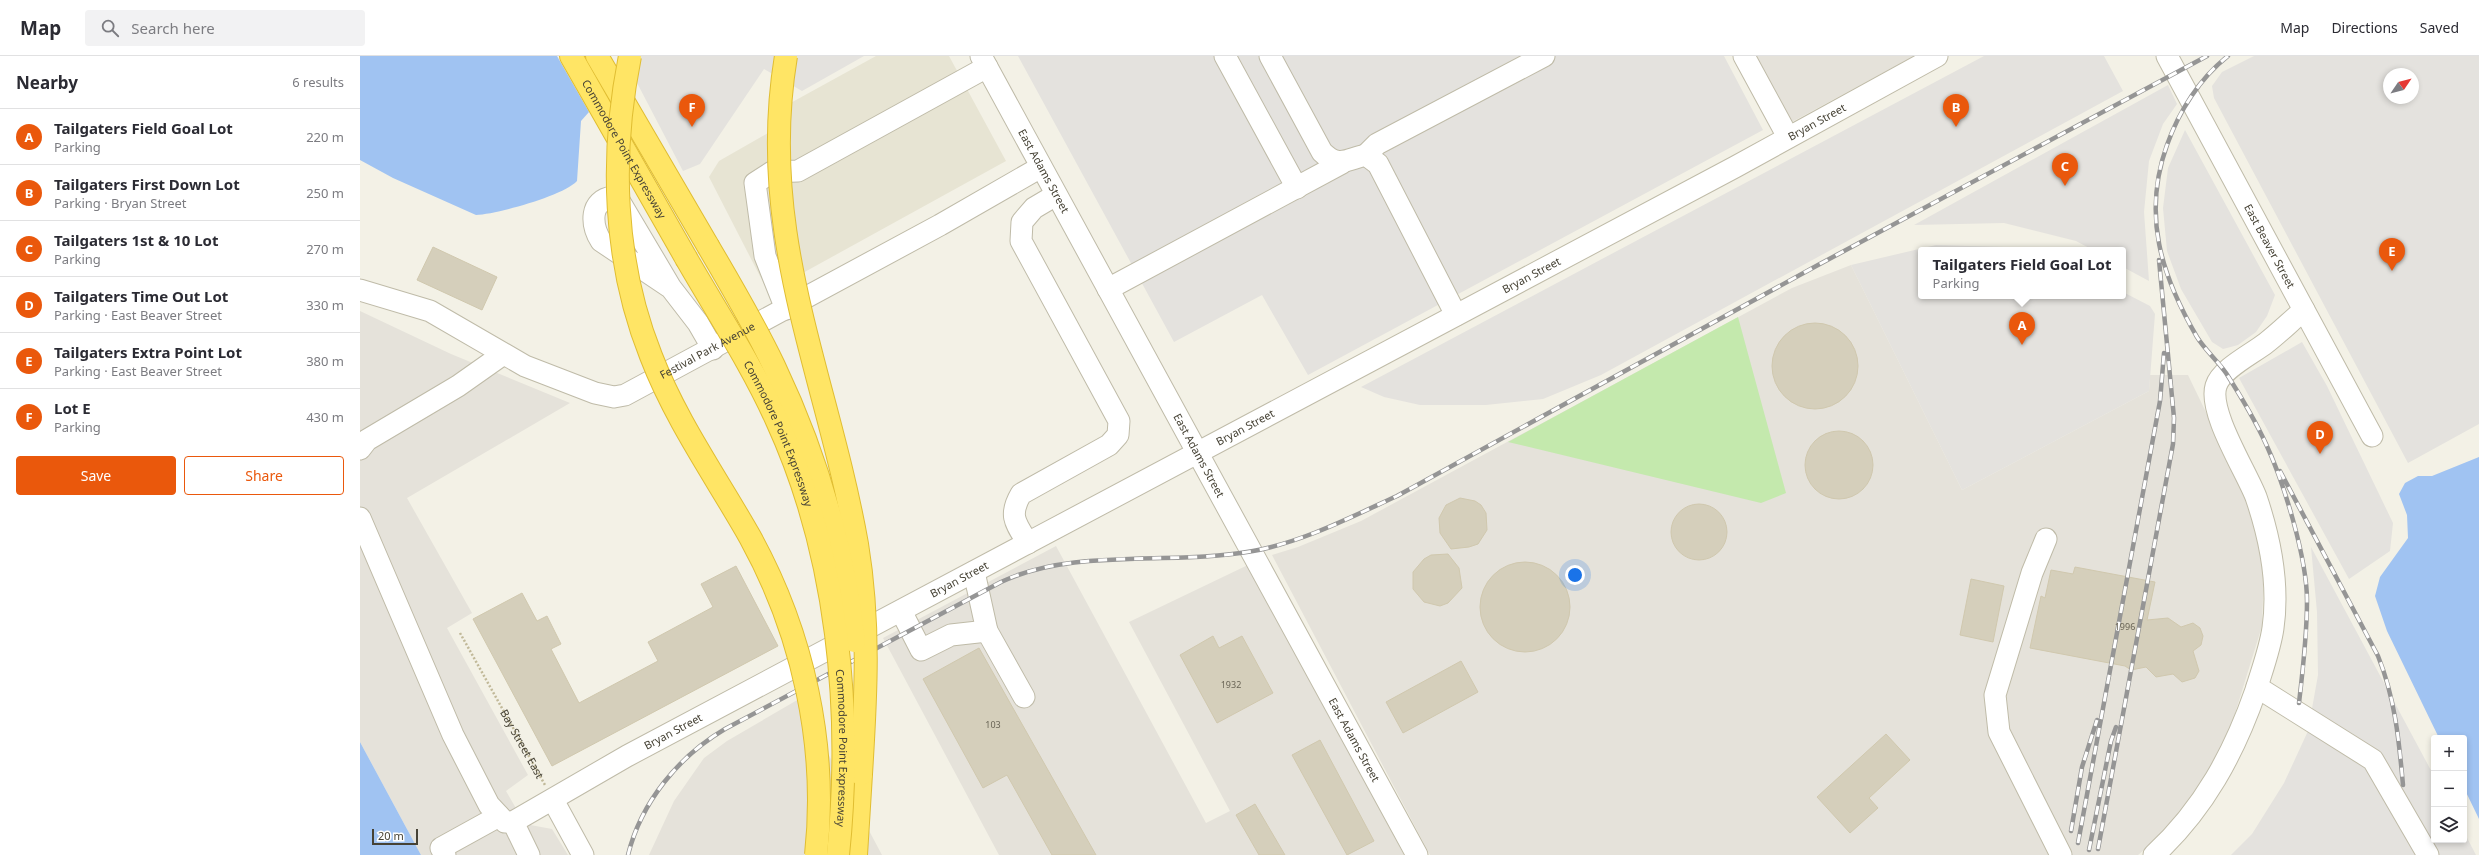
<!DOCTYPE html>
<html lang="en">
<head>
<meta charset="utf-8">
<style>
	:root { --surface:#fff; --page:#f2f2f3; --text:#2b2b33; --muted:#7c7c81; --line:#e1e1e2; --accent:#ea580c }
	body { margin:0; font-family:"Noto Sans",sans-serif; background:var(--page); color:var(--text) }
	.controls { position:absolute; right:12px; bottom:12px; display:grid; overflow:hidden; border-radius:4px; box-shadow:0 2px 6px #0003 }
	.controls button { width:36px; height:36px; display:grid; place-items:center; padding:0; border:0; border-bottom:1px solid var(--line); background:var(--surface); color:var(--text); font:20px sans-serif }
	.compass { position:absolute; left:2023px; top:12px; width:36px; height:36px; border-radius:50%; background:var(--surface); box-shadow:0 2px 6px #0003; rotate:55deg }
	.scale { position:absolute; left:12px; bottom:10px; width:46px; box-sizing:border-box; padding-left:4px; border:2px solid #464235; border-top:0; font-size:11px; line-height:14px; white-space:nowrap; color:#464235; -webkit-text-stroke:3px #fff; paint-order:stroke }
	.you { position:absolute; left:1215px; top:519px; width:14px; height:14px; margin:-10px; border:3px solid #fff; border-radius:50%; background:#1a73e8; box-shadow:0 0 0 6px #1a73e833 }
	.badge { display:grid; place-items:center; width:26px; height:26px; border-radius:50%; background:var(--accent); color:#fff; font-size:13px; font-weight:700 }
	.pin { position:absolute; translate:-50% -33px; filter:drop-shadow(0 1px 2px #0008) }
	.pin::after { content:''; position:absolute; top:21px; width:14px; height:12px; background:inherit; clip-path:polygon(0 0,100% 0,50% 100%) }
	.popup { position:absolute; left:1558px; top:191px; width:208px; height:52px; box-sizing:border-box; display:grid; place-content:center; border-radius:4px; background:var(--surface); filter:drop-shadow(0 1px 3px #0005); font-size:13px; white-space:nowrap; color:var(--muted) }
	.popup b { font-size:15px; color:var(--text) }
	.popup::after { content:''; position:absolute; left:50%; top:100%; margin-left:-8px; border:8px solid transparent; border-top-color:var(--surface) }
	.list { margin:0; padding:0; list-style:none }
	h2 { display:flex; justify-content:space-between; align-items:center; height:52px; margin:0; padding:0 16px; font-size:17px }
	h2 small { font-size:13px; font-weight:400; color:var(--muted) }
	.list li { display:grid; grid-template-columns:26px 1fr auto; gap:12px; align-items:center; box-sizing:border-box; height:56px; padding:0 16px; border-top:1px solid var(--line) }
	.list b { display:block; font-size:15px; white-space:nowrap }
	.list p { margin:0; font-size:13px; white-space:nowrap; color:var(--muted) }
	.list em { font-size:13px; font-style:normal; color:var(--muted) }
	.actions { display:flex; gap:8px; padding:12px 16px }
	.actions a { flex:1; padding:9px 0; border:1px solid var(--accent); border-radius:4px; text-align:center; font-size:14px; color:var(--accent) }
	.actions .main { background:var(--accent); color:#fff }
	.icon { flex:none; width:22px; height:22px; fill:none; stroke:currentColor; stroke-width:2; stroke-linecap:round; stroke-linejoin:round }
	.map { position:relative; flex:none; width:2119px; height:799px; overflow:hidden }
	header { display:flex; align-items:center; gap:24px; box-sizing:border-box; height:56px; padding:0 20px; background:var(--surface); border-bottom:1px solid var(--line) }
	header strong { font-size:19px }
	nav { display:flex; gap:22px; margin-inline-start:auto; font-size:14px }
	.search { width:280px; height:36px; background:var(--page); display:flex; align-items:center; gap:10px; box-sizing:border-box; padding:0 14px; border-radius:4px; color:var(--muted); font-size:15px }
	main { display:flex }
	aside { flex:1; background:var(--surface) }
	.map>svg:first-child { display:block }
</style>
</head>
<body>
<header>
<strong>Map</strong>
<div class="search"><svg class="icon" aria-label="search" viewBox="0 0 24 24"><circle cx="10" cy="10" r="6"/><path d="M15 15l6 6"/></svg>Search here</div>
<nav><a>Map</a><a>Directions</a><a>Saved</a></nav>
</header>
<main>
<aside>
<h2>Nearby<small>6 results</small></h2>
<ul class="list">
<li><span class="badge">A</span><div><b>Tailgaters Field Goal Lot</b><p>Parking</p></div><em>220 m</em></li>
<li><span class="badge">B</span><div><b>Tailgaters First Down Lot</b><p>Parking · Bryan Street</p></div><em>250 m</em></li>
<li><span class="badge">C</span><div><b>Tailgaters 1st &amp; 10 Lot</b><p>Parking</p></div><em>270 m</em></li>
<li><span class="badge">D</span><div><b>Tailgaters Time Out Lot</b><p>Parking · East Beaver Street</p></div><em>330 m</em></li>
<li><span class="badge">E</span><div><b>Tailgaters Extra Point Lot</b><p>Parking · East Beaver Street</p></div><em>380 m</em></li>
<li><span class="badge">F</span><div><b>Lot E</b><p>Parking</p></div><em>430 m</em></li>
</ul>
<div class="actions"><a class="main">Save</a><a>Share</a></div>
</aside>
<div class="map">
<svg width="2119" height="799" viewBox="0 0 2119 799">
	<rect width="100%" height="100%" fill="#f3f1e6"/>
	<path fill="#e7e4d3" d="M516,0H589L646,105L441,218L436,211L405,230L349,121L359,105L422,69L416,55Z"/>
	<path fill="#e5e2da" d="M1395,0H1554L1430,67Z
		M1491,209L1602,434L1789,335L1790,319H1828L1883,433L1897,472L1904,514L1902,570L1865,690L1846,726L1795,785L1778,799H1070L912,499L938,491L1001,465L1432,232Z
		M0,255L91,298L210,347L47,442L112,557L87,572L168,719L146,735L165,768L192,773L208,799H61L0,686Z
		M696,490L846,767L870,755L769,566L890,508L1044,799H639L523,582Z
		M439,643L522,799H289L314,745L344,702L367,685Z"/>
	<path fill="#c4e9ad" d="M1378,261L1426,437L1401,447L1148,386Z"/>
	<path fill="#e4e2de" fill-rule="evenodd" d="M263,0H504L442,35L404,13L340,108L323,115Z
		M658,0H1364L1403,74L948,319L902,239L814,286Z
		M1624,0H1744L1763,35L1241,319L1183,343L1126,349H1060L1024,341L1001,331Z
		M1894,0H2119V368L2048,407L1854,42L1852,30L1862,16ZM2029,18H2053V42H2029Z
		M1808,29L1817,48L1803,68L1789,105L1784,156L1789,225L1763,211V194H1733L1716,185L1644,167L1554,169Z
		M1825,74L1915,239L1907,260L1896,276L1878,289L1863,293L1852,286L1821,233L1807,195L1803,152L1808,112Z
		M1576,189L1644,191L1655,194H1561V240H1763V236L1790,250L1795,258L1789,335L1602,434L1491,209Z
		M1942,286L1967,330L2033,467L2030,495L1989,523L1879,322Z
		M1951,491L2074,720V784H2104V776L2116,799H1871L1892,778L1924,727L1948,675L1958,619L1957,556Z"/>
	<path fill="#a0c3f2" d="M0,0H197L229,56L221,65L217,125C203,140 137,158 116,159L33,122L0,104Z
		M2119,401V763L2104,732V682H2079L2027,575L2015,540L2020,521L2048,482L2047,459L2039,438L2045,427L2058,420H2072Z
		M0,686L61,799H0Z"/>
	<path fill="#d5cfbb" stroke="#d0c8ae" d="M73,191L137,221L122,254L57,224Z
		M1412 310a43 43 0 1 1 86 0a43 43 0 1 1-86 0Z
		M1445 409a34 34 0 1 1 68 0a34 34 0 1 1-68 0Z
		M1100,442L1115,445L1121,449L1126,457L1127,474L1118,488L1109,491L1091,493L1080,477L1079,462L1086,449Z
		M1311 476a28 28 0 1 1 56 0a28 28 0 1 1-56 0Z
		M1088,498L1099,512L1102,532L1088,547L1080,550L1064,546L1053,533V516L1064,503L1071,499Z
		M1120 551a45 45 0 1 1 90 0a45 45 0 1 1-90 0Z
		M376,510L418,590L192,710L113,563L162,537L177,565L187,560L201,588L191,593L219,647L298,605L288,586L353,551L341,528Z
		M1715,511L1795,526L1787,564L1808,562L1821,571L1833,567L1840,572L1843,580L1841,589L1833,595L1839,615L1835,622L1822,626L1813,618L1796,621L1786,611L1771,614L1765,610L1670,592L1681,540L1685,542L1691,514L1713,518Z
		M1611,523L1644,530L1633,586L1600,579Z
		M853,580L859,592L882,580L913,637L857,667L820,599Z
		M619,592L736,799H692L647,719L623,732L563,623Z
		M1101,605L1118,636L1043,677L1026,646Z
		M1526,678L1550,704L1509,742L1518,752L1490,777L1457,741Z
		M960,684L1014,785L987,799L932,699Z
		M895,748L925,799H899L876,759Z"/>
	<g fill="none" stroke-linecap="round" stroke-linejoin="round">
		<defs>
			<g id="minor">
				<path id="s2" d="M621,0L1057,799"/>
				<path d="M865,0L937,132"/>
				<path d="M910,0L962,96C979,113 987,103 1006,99L1018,108L1096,259"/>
				<path d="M1384,0L1428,81"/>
				<path id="s3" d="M1807,0L2012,380"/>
				<path d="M1006,99L1017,88L1184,0"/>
				<path d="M311,232L241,185C231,169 229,144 253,141L260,146L311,232L338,267L353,293"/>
				<path d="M748,233L982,107"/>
				<path id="s4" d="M0,234L70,255L165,310L235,337L254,341L265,339L580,169L681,111"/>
				<path d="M426,253L405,200L395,127L412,116L438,115L627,11"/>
				<path d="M0,393L7,384L98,330L142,299"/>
				<path id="s5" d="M0,462L93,679L129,749L145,766H153L267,700L1375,111L1577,0"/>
				<path d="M1686,483L1672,517L1635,639L1639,676L1701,799"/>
				<path d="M668,487C656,468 648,460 661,438L749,389L758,379L759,365L661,185L662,166L674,152L696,139"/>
				<path d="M614,516L627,575L664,641"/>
				<path d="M541,555L561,594L591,579L627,575"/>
				<path d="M1897,631L2013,704L2068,799"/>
				<path d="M193,744L223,799"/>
				<path d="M153,766L169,799"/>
				<path d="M85,799L81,792L139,760"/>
				<path d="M1794,799C1844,753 1874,697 1896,634C1902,614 1910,593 1913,572C1919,530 1910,482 1896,441C1886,415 1848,356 1856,330C1861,313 1892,298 1906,287C1919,277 1931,265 1944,254"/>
			</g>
			<g id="highway">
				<path id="s6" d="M211,0L326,202"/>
				<path d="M237,0L348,190"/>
				<path d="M496,799L501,718"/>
			</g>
		</defs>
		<use href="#minor" stroke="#bfbba8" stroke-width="23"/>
		<use href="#highway" stroke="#e0bd32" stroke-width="24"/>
		<path stroke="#c1b999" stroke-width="2.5" stroke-dasharray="2 2" stroke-linecap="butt" id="s1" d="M100,577L185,729"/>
		<use href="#minor" stroke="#fff" stroke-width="21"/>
		<use href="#highway" stroke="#ffe565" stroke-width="22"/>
		<defs>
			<path id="rail" d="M1868,0C1840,22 1819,55 1807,89C1782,159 1801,219 1837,281C1845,294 1857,304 1866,317C1880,339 1895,364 1906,388C1924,427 1947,502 1947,545C1947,579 1943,613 1939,647
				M1920,415L2018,600C2035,642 2039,684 2043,729
				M1711,775L1722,711L1737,664
				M1718,787L1800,345L1804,297
				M1738,793L1813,388L1814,362L1799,204
				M1729,794L1751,685L1756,671
				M268,799C281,746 319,700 365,673L641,526C715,491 812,510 893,495C943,486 991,461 1037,440L1458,209L1847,0"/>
		</defs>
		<use href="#rail" stroke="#959595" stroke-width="4.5"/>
		<use href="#rail" stroke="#fff" stroke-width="3" stroke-dasharray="9" stroke-linecap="butt"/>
		<defs>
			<g id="highway-bridge">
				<path d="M270,0C250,99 253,205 291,300C316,365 356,421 390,481C443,577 468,690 456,799"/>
				<path d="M426,0C396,179 467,319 497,488C510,567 506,639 501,718"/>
				<path d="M348,190C371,229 394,268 414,310C455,396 483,490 494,585"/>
				<path id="s7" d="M326,202C357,256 392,309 417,365C478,498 493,655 478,799"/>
			</g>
		</defs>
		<use href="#highway-bridge" stroke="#e0bd32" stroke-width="24" stroke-linecap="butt"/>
		<use href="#highway-bridge" stroke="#ffe565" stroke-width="22"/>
	</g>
	<g text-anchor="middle" stroke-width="3" stroke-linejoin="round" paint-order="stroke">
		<g font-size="9" fill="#6a6556">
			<text x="1765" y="574">1996</text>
			<text x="871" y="632">1932</text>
			<text x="633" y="672">103</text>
		</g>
		<g font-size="11" fill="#464235" stroke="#fff">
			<text dy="4" stroke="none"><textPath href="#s5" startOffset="1826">Bryan Street</textPath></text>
			<text dy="4" stroke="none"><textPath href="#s6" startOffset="107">Commodore Point Expressway</textPath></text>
			<text dy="4" stroke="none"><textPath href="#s2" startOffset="131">East Adams Street</textPath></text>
			<text dy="4" stroke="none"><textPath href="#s3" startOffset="216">East Beaver Street</textPath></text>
			<text dy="4" stroke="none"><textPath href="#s5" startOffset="1502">Bryan Street</textPath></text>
			<text dy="4" stroke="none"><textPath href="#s4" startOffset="382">Festival Park Avenue</textPath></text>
			<text dy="4" stroke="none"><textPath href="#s5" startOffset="1178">Bryan Street</textPath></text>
			<text dy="4" stroke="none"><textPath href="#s7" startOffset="199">Commodore Point Expressway</textPath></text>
			<text dy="4" stroke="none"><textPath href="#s2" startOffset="455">East Adams Street</textPath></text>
			<text dy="4" stroke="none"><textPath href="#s5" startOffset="854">Bryan Street</textPath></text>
			<text dy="4" stroke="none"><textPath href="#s5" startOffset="530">Bryan Street</textPath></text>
			<text dy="4" stroke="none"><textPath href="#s2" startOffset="779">East Adams Street</textPath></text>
			<text dy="4" stroke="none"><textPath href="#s1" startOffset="127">Bay Street East</textPath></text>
			<text dy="4" stroke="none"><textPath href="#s7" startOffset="523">Commodore Point Expressway</textPath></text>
		</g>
	</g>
</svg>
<div class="controls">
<button>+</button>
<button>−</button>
<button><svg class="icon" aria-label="layers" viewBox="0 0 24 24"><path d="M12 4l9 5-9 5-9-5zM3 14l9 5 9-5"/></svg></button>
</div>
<svg class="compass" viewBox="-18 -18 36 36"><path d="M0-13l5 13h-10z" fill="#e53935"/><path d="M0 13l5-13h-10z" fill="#7c7c81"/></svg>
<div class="scale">20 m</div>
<div class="you"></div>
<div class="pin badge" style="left:1662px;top:289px">A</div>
<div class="popup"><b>Tailgaters Field Goal Lot</b>Parking</div>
<div class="pin badge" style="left:1596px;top:71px">B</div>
<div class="pin badge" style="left:1705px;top:130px">C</div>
<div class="pin badge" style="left:1960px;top:398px">D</div>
<div class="pin badge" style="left:2032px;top:215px">E</div>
<div class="pin badge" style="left:332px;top:71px">F</div>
</div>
</main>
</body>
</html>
